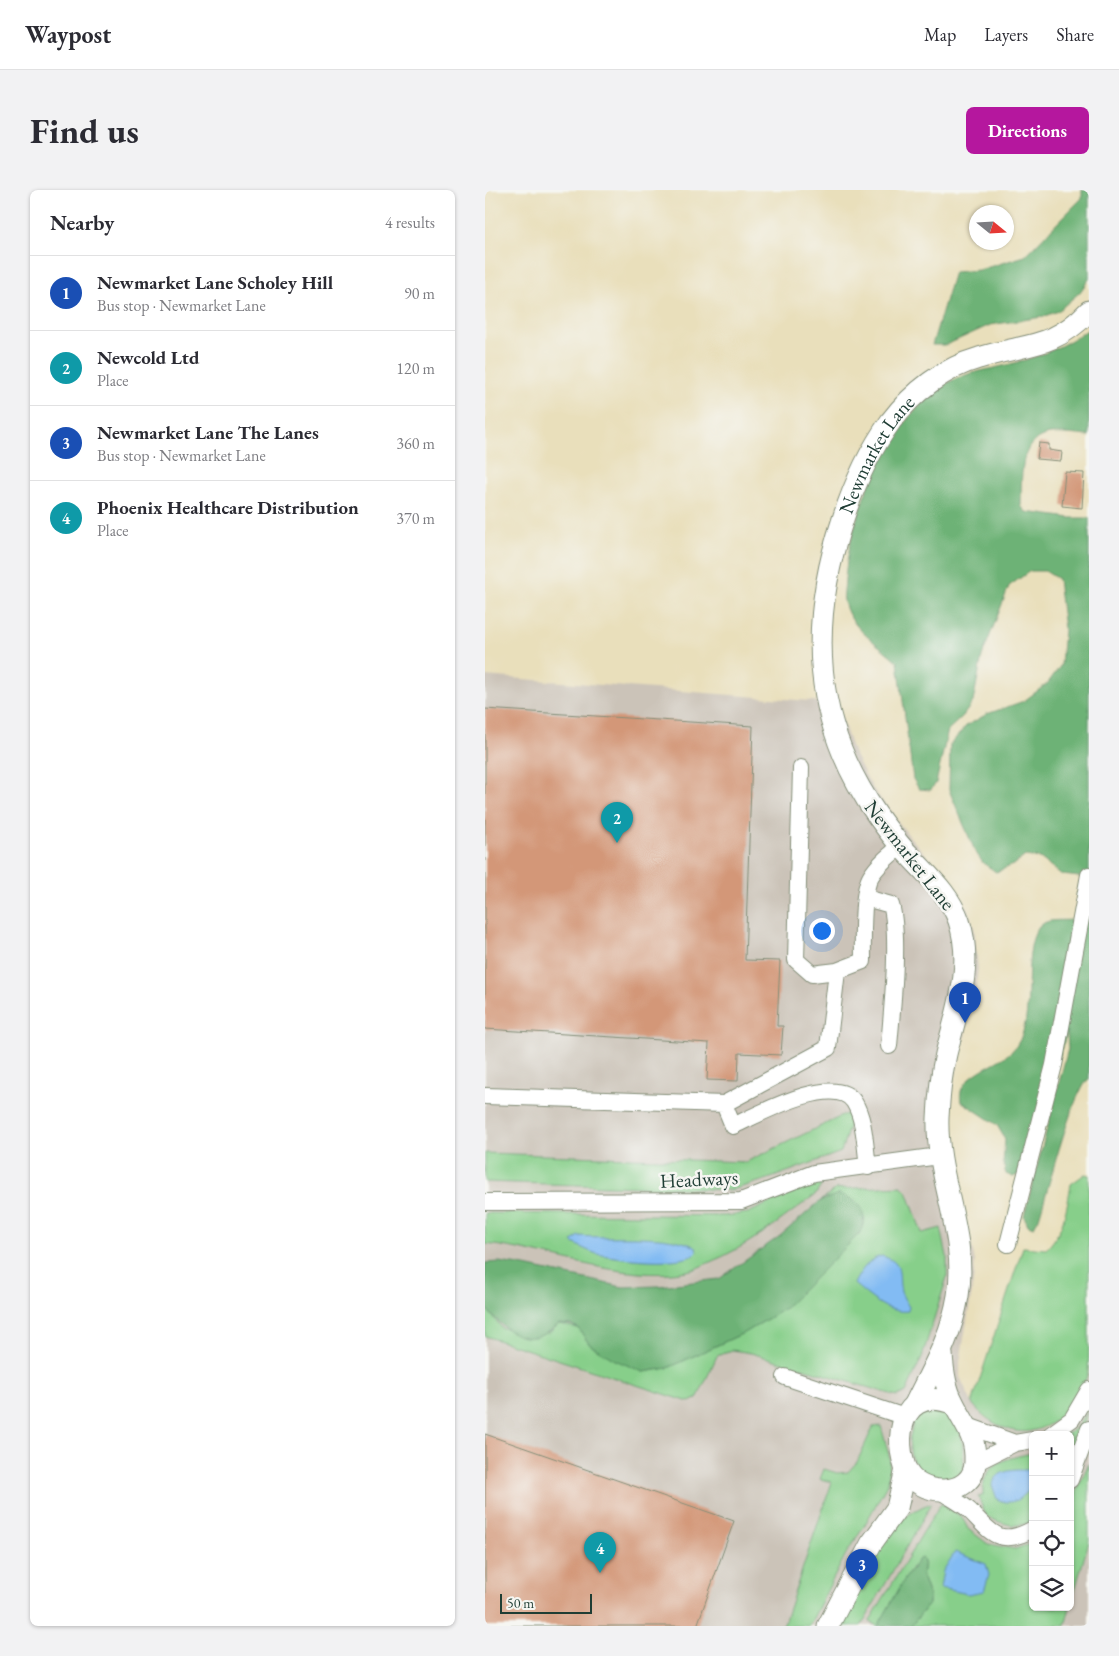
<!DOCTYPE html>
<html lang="en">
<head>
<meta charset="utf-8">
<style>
	:root { --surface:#fff; --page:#f2f2f3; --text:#2b2b33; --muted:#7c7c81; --line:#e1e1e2; --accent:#b5179e }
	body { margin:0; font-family:"EB Garamond",serif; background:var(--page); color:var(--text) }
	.controls { position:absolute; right:15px; bottom:15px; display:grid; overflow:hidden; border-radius:8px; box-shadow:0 1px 4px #0004 }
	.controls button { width:45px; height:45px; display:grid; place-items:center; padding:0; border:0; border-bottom:1px solid var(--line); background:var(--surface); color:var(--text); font:25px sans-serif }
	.compass { position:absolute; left:484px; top:15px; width:45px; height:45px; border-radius:50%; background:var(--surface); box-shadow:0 1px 4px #0004; rotate:108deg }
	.scale { position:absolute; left:15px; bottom:12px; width:92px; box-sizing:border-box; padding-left:5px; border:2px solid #1f3d34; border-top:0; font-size:14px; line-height:18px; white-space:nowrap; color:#1f3d34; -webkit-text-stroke:4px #f6f6f2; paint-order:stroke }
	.you { position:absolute; left:336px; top:740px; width:18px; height:18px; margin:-12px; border:4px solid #fff; border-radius:50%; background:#1a73e8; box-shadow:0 0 0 8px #1a73e833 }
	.badge { display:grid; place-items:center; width:32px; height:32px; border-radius:50%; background:var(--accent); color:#fff; font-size:16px; font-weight:700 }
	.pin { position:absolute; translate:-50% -41px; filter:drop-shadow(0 1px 2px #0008) }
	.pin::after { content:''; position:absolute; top:26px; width:18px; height:15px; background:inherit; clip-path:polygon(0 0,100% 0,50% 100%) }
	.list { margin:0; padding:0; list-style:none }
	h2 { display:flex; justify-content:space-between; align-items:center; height:65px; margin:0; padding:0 20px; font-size:21px }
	h2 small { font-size:16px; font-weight:400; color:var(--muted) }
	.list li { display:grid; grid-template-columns:32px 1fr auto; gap:15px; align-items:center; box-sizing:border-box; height:75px; padding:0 20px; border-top:1px solid var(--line) }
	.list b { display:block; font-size:19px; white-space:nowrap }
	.list p { margin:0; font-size:16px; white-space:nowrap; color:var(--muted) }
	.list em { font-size:16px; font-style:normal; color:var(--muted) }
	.icon { flex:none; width:28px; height:28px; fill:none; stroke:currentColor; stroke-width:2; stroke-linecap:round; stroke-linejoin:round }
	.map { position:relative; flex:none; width:604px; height:1436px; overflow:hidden; border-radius:8px }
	header { display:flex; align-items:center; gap:30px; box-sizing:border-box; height:70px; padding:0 25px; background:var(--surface); border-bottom:1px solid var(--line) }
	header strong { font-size:24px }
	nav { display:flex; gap:28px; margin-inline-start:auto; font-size:18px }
	.intro { display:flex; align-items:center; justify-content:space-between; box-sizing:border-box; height:120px; padding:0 30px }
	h1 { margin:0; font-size:35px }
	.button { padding:12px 22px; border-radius:8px; background:var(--accent); color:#fff; font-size:18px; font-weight:700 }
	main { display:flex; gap:30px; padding:0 30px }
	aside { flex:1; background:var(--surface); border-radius:8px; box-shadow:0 1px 4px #0004 }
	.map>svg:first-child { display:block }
</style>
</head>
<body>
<header>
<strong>Waypost</strong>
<nav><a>Map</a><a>Layers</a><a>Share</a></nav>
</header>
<div class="intro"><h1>Find us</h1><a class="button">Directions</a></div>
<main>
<aside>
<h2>Nearby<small>4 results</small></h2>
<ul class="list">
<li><span class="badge" style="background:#1a4fb4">1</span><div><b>Newmarket Lane Scholey Hill</b><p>Bus stop · Newmarket Lane</p></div><em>90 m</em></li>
<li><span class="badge" style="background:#0f9aa8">2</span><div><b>Newcold Ltd</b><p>Place</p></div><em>120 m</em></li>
<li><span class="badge" style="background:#1a4fb4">3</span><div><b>Newmarket Lane The Lanes</b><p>Bus stop · Newmarket Lane</p></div><em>360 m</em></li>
<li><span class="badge" style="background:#0f9aa8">4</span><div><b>Phoenix Healthcare Distribution</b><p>Place</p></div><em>370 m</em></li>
</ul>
</aside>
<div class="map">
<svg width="604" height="1436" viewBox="0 0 604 1436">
	<rect width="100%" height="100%" fill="#f6f6f2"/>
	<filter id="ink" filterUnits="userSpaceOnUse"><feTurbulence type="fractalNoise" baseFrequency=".02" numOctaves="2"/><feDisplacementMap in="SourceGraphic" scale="10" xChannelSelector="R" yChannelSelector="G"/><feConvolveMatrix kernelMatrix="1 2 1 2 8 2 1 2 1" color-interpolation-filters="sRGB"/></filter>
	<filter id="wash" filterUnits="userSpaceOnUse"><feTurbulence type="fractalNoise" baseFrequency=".0096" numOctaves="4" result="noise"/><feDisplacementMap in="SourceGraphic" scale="20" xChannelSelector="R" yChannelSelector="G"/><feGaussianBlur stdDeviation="1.12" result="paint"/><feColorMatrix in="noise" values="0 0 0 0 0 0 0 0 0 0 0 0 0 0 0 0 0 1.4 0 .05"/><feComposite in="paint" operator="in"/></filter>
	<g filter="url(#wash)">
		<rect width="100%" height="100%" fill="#e9dfbb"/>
		<path fill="#cbc3b8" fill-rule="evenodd" d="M0,486L352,513L368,562L388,599L425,647L471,699L482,718L489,737L493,778L490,803L464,914L465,965L473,1009L487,1056L490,1072L487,1101L475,1172V1187L487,1213L499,1227L523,1239L542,1242L560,1238L577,1227L585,1216L604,1180V1436H0ZM548,1245H585V1417H548Z"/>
		<path fill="#87cf8a" stroke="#53865f" d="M363,923L365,934L356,962L283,989L247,1000L0,992V963L261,972Z
			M600,984L604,985C604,1034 604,1082 604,1130C604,1146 604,1168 603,1183C594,1211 575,1236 545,1241C524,1245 498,1229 487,1213L538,1057L561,1059C578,1044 582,1017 586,994Z
			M336,989V996L331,1004C296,1030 263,1057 223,1073C216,1076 209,1080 202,1081C136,1093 65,1060 0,1054V1023L239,1026L263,1023Z
			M416,996L422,1001L437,1043L456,1038L462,1066V1087L437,1167L421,1202L412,1206L266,1163L247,1160L232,1166L212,1209L204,1212L0,1146V1117L17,1138L64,1143L74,1134L93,1138L105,1155L158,1182L183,1178L263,1141L300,1118L375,1043L380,1029L341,1007L334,1012L351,999Z
			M439,1219C445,1220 453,1219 459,1221C479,1228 479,1264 478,1281L456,1297L439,1290L426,1267L424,1250L429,1231Z
			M603,1221L585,1271V1245H581L592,1237Z
			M396,1236L405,1269L403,1293L378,1338L361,1364L324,1436H298L347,1292L335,1289L339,1279L352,1283L363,1282L372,1272L388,1237Z
			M548,1263V1331C531,1339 519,1334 502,1327L493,1307L498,1305C496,1273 522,1268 548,1263Z
			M604,1273V1351L585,1417V1316Z
			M447,1313L376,1436H356C377,1394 398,1327 447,1313Z
			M457,1314L477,1327L483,1339L503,1354L530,1359L548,1353V1417H585L580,1436H426L444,1414V1406L437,1386L439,1372L427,1377L393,1436L384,1432L454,1316Z"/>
		<path fill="#6db276" stroke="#467855" d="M597,0H604V89L595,102L573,121L557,127L505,135L461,155H447L469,82L494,80L540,66L597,8Z
			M604,139V246C592,245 577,243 565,244C532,249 537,291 536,316L541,322L586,328H604V688L577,685L555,668L540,666L530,674L511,682L498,673L490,661L464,600L465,555L481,536L502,524L539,511L563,493L576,475L579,439L573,389L560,381H545L524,396L497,466L488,512L478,526L463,540L451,593L446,600L434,599L428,589L413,472C395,455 367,440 360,415C357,408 360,397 360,389C365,324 403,229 461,194C482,181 506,180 529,173C559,165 579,156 604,139Z
			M604,725V889C588,899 562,1003 554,1028L549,1037L543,1035L539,1026L583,859L582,841L541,981L528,987L521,984L518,973L520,949L512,935L476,911C470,886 510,876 526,862C557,835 530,750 559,733C567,729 577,731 586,730C592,729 598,727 604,725Z
			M353,1004C377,1012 384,1019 375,1043L300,1118L263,1141L183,1178L158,1182L130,1170L105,1155L93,1138L87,1135L74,1134C43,1161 22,1143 0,1117V1073L14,1072L40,1076L138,1097L174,1096L234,1089L295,1046L334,1012Z
			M437,1368L439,1371L437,1386L444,1406V1414L426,1436H393L419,1390L434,1369Z"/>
		<path fill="#82bbf3" stroke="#507c94" d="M94,1046C129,1049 181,1042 211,1057L212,1062C201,1077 130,1068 112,1064C103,1061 95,1057 87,1052Z
			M397,1066C420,1073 412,1084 416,1102C418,1107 421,1112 424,1117L423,1121C402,1124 384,1106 369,1094C374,1083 384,1068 397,1066Z
			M532,1280H548V1296C537,1308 528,1317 512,1309L507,1295C512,1283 519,1281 532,1280Z
			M470,1362L501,1374L504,1385L499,1401L483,1404L455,1398L458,1381Z"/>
		<g id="blocks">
			<path fill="#d39778" d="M554,253L564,254V260L577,262L576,271L552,269Z
				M580,282L599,283L597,318L577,316Z
				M0,519L268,536L260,770L295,771L292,836H298L296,865L254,863L253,891L222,890L224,853L0,839Z
				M0,1244L249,1331L212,1436H0Z"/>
		</g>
	</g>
	<g filter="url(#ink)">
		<use href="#blocks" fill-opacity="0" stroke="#848e78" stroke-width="1"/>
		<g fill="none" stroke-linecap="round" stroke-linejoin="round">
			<defs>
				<path id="minor" d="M316,578L311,770L327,784L352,781
					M381,708L406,715C415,745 407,821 404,856
					M0,906L239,914
					M383,977C380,956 380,930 369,912C350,882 272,925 248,936L239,914L343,858L352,781L378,771C378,752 376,701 386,686C393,674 405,665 416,656
					M0,1012L256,1011L329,983L454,966
					M523,1054L569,875L604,685
					M300,1187L420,1227
					M483,1236L530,1253
					M565,1245L587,1229L604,1200
					M490,1273L530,1253L548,1250
					M585,1290L604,1239
					M457,1302C466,1308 476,1313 484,1320C506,1342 514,1358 548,1339"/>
				<g id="major">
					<path d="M457,1164C458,1181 460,1197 468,1212C479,1235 491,1244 490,1272C489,1309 431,1308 420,1277C407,1239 422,1195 469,1214"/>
					<path id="s1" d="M430,1214C448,1177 466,1148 473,1106C483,1045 451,989 453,928C454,906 456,885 461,864C472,820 489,776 474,731C464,703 443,686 424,665C412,653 402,639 392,625C327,532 323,434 358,329C369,295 385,260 406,231C428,202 459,178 494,168C541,153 567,160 604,121"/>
					<path d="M343,1436L386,1354L412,1318L421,1279"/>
				</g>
			</defs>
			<use href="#minor" stroke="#848e78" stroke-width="18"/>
			<use href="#major" stroke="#848e78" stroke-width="23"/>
			<use href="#minor" stroke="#fff" stroke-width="16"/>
			<use href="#major" stroke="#fff" stroke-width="21"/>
		</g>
	</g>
	<g text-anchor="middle" stroke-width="5" stroke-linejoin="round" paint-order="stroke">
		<g font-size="20" fill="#1f3d34" stroke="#f6f6f2">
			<text dy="7" stroke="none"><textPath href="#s1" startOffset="1015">Newmarket Lane</textPath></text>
			<text transform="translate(425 665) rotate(52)" y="7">Newmarket Lane</text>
			<text transform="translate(214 989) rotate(-3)" y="7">Headways</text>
		</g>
	</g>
</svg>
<div class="controls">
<button>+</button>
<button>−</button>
<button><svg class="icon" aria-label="locate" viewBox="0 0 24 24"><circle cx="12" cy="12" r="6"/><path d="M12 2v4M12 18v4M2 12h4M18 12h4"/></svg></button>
<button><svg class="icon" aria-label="layers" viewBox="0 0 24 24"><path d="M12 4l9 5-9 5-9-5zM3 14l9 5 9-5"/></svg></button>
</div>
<svg class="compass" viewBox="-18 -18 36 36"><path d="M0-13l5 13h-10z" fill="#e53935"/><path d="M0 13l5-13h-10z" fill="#7c7c81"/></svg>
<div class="scale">50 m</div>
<div class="you"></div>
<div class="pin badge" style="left:480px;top:833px;background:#1a4fb4">1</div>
<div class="pin badge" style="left:132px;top:653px;background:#0f9aa8">2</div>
<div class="pin badge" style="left:377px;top:1400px;background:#1a4fb4">3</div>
<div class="pin badge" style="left:115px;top:1383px;background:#0f9aa8">4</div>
</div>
</main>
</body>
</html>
